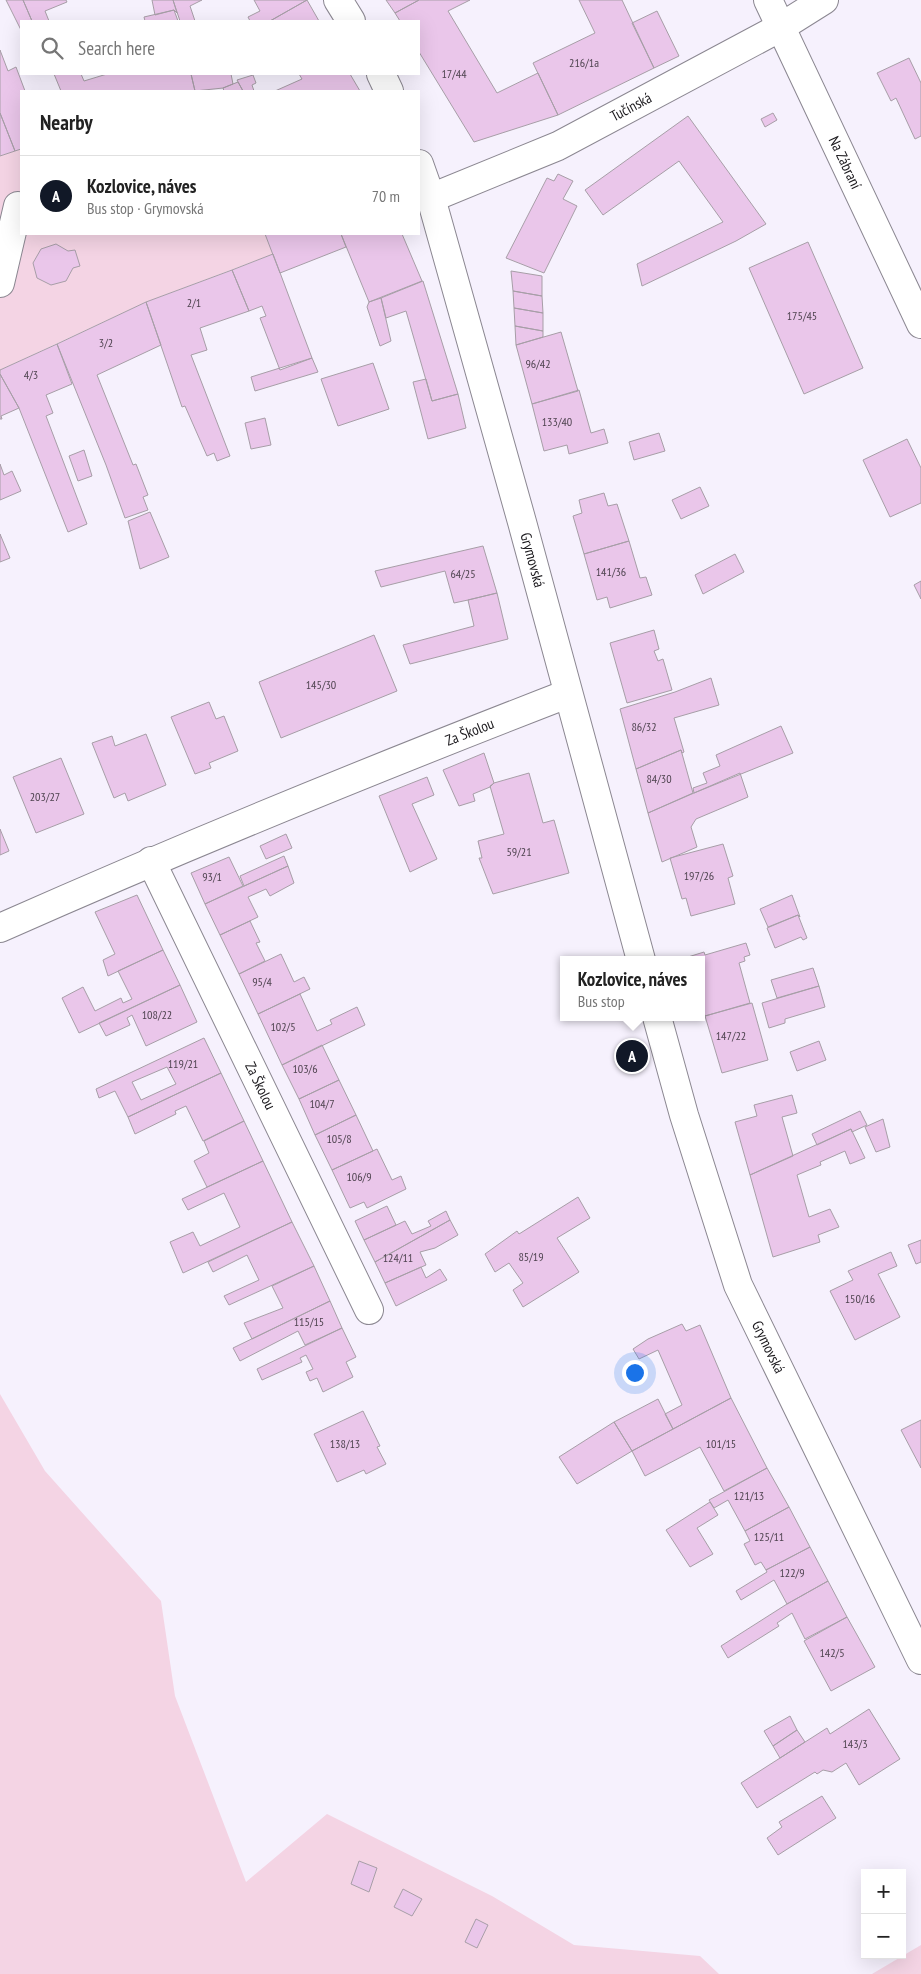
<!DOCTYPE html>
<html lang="en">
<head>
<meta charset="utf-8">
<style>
	:root { --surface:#fff; --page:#f6f6f6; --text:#222; --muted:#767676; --line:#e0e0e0; --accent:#111827 }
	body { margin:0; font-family:"PT Sans Narrow",sans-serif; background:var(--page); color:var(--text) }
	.controls { position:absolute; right:15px; bottom:15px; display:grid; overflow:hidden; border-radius:0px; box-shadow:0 5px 20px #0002 }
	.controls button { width:45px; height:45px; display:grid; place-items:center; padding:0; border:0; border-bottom:1px solid var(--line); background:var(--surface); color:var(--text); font:25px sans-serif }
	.you { position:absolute; left:634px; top:1372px; width:18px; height:18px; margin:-12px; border:4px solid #fff; border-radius:50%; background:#1a73e8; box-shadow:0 0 0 8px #1a73e833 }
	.badge { display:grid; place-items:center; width:32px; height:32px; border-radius:50%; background:var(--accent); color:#fff; font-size:16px; font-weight:700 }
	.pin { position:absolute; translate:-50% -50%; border:2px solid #fff; box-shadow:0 1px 5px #0006 }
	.popup { position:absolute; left:560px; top:956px; width:145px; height:65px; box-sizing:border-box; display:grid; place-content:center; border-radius:0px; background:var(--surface); filter:drop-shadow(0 1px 4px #0005); font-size:16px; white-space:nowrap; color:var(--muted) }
	.popup b { font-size:19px; color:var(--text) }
	.popup::after { content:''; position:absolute; left:50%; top:100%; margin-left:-10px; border:10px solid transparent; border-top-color:var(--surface) }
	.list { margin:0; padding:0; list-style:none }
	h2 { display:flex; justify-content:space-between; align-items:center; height:65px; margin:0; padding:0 20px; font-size:21px }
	h2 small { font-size:16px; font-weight:400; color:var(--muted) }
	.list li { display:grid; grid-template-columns:32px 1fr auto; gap:15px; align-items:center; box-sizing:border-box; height:80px; padding:0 20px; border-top:1px solid var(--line) }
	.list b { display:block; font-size:19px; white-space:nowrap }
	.list p { margin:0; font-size:16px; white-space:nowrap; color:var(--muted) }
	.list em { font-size:16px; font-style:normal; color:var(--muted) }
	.icon { flex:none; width:28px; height:28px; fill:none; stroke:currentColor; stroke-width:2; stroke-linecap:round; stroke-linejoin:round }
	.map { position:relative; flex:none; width:921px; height:1974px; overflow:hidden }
	.search { position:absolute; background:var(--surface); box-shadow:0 5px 20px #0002; left:20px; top:20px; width:400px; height:55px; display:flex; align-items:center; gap:12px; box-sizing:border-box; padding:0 18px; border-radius:0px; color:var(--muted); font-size:19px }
	.panel { position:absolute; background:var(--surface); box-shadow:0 5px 20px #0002; left:20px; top:90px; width:400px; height:145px; border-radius:0px }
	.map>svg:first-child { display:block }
</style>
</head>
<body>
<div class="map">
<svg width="921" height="1974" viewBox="0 0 921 1974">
	<rect width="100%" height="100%" fill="#f6f1fd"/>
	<path fill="#f4d4e4" d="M21,149V234H265L273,254L146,302L0,370V156Z
		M0,1394L45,1471L161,1601L175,1696L246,1882L327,1814L492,1896L574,1945L700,1956L719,1974H0Z
		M921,1945V1974H872Z"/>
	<path fill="#eac6ea" stroke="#a79ea7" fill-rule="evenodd" d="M6,0H23L32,21H21V30Z
		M23,0H66L67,2L45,11L49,21H32Z
		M152,0H173L177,13L174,10L155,15Z
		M173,0H202L190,6L195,21H180Z
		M254,0H307L270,21H250L248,17L260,11Z
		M307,0L319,21H270Z
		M386,0H419L395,13Z
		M419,0H470L448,11L497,93L538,73L558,115L474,142L419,52V21H400L395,13Z
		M579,0H622L654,68L558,115L533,63L595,33Z
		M174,10L178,21H145L144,17Z
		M657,11L679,56L654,68L632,23Z
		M0,50L8,71L16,67L25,91H21V149L15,151L0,113Z
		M909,58L921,83V136L915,139L896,98L891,101L877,73Z
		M54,74H81L84,81L107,74H191L195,91H61Z
		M191,74H231L233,84L223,88L195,91Z
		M299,74H350L360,91H275L302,79Z
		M253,75L256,83L252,85L254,91H243L237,80Z
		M238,82L243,91H224L223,88Z
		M0,113L15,151L0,156Z
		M773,113L777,120L765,127L761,119Z
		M688,116L766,224L736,241L642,286L637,264L723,222L679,161L603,215L585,190Z
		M558,174L573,181L563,199L577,206L544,273L506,258L547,178L554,181Z
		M265,234H341L346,247L280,273Z
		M341,234H402L422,281L369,302Z
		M808,242L863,368L804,394L749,268Z
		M56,244L68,251L75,250L80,266L73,268L66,281L51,285L37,278L33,263L41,249Z
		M273,254L312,358L280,370L260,318L266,316L262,306L249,311L232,270Z
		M232,270L249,311L200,328L207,350L191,355L230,456L217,461L214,453L207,456L185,406L182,407L146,302Z
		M511,271L542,276V296L513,291Z
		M423,281L458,394L432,401L406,311L386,318L381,298Z
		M513,291L542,296L543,313L514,308Z
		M381,298L391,341L380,346L367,307L369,302Z
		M146,302L161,345L97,375L133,465L136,464L148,495L143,497L148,510L125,518L106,465L57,344Z
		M514,308L543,313V331L515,326Z
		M515,326L543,331V337L516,345Z
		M561,332L578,391L532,404L516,345Z
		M57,344L72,384L46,395L53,413L46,416L87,524L68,532L19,408L0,374V370Z
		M312,358L318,372L255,391L251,377Z
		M373,363L389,409L338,426L321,379Z
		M0,374L19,408L1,416L2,419H0Z
		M426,379L432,401L458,394L466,428L428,439L413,382Z
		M579,390L591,433L604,429L608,443L569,454L567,445L544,451L532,404Z
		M265,418L271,445L251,449L245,423Z
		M659,433L665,451L634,460L629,442Z
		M907,439L921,468V503L890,517L863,460Z
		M84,450L92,476L78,481L69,456Z
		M0,464L4,475L12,471L21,491L0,500Z
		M700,487L709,506L681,519L672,500Z
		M604,493L608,506L617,504L629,541L584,554L573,516L582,513L579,500Z
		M150,512L169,557L140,569L128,521Z
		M0,534L10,558L0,562Z
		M629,541L640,578L646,577L652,595L610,608L607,597L597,600L584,554Z
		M483,546L497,593L468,600L454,603L445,571L381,587L375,571Z
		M735,554L744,572L703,594L695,575Z
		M921,581V599L914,585Z
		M497,593L508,639L410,664L403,645L474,626L468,600Z
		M654,630L659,649L654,651L658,661L663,659L672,690L627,703L610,643Z
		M374,635L397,691L281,738L259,682Z
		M711,678L719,705L674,718L684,752L682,753L681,750L636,769L620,709L675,692Z
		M209,702L216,719L224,716L238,751L209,763L211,768L195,774L171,717Z
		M781,726L793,753L694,793L693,788L707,783L703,773L720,766L716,755Z
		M146,734L166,785L128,801L125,793L114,798L92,743L112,736L115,746Z
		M681,750L693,793L648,813L636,769Z
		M484,753L494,783L490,787L473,794L475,801L459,806L443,770Z
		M61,758L84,814L36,833L13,777Z
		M529,773L543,823L554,820L569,873L493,894L479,858H482L478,841L504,834L490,786L494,783Z
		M740,773L748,797L696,819L691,827L697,847L662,862L648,813Z
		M427,777L434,795L412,804L437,859L410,872L379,796Z
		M0,829L9,851L0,855Z
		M286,834L292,848L266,859L260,846Z
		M723,844L733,876L728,878L735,904L691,916L686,898L682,899L670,858Z
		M284,856L288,866L244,886L240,876Z
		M229,857L243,886L205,904L191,873Z
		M288,866L294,883L270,896L266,889L248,897L258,917L220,935L205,904Z
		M137,895L163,950L108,976L103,960L115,954L95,912Z
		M792,895L800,917L798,915L768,927L760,909Z
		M798,915L807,938L803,940L801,937L775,948L767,928Z
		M250,921L260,942L256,943L265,961L239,974L220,935Z
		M746,943L750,955L744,957L745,961L739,963L750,1003L705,1016L701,1001V960H689L688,957L704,952L705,955Z
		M163,950L180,985L79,1033L62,998L83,987L95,1011L121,998L123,1003L132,999L118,971Z
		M281,954L294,982L304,977L310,989L258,1014L239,974Z
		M813,968L819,986L777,998L771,980Z
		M180,985L197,1022L146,1046L132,1015L127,1018L130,1025L106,1036L99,1023Z
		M819,986L825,1007L785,1019V1023L769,1028L762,1003Z
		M300,994L317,1031L332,1024L330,1020L357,1007L365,1025L282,1065L258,1014Z
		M752,1003L768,1060L722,1073L705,1016Z
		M204,1038L221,1073L128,1117L115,1091L99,1098L96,1089ZM167,1067L176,1084L141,1100L132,1082Z
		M819,1041L826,1060L797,1071L790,1052Z
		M322,1045L339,1080L299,1099L282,1065Z
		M221,1073L244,1121L203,1141L186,1106L175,1111L176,1114L135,1134L128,1117Z
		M339,1080L356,1115L315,1135L299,1099Z
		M792,1095L797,1113L782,1117L793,1156L750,1175L735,1122L757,1116L754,1105Z
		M860,1111L867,1125L852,1132L851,1129L817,1145L812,1134Z
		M356,1115L373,1151L332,1170L315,1135Z
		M883,1119L890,1147L876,1152L865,1127Z
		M244,1121L263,1161L207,1187L194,1161L209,1153L204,1141Z
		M851,1129L865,1158L850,1164L845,1151L820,1162L821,1165L797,1175L809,1217L830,1209L839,1227L818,1235L820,1242L773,1257L750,1175Z
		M377,1149L392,1180L401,1176L406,1189L367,1208L364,1202L350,1208L332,1170Z
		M263,1161L292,1222L183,1273L170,1242L193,1232L200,1246L240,1227L224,1193L188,1210L182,1199Z
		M578,1197L590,1218L557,1238L579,1272L523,1307L513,1290L523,1283L509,1263L495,1272L485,1254L517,1231L519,1234Z
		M387,1206L396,1225L364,1240L355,1221Z
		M446,1211L450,1220L375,1262L364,1240L405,1221L412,1234L431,1226L428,1221Z
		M450,1220L458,1235L435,1248L420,1252L426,1265L385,1283L375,1262Z
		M292,1222L314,1266L229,1305L224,1296L259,1280L247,1255L213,1272L208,1262Z
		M921,1240V1262L916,1264L908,1245Z
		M891,1252L897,1266L878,1274L900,1317L855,1340L830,1291L853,1280L848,1271Z
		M314,1266L330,1301L252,1339L244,1323L283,1308L272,1286Z
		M421,1267L426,1278L440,1269L447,1280L396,1306L385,1283Z
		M330,1301L342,1328L305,1345L298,1331L240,1361L233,1348Z
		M682,1324L686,1331L700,1325L731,1398L673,1429L665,1414L682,1405L658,1350L639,1359L633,1349L648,1339Z
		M342,1328L356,1357L346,1362L353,1377L323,1392L317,1378L310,1381L306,1372L313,1369L306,1355L300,1358L302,1362L262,1380L257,1369Z
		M731,1398L767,1468L724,1491L700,1447L645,1476L632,1451Z
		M658,1399L673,1429L632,1451L614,1422Z
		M363,1411L380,1446L377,1447L386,1464L366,1474L364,1470L337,1482L314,1434Z
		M921,1420V1468L901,1430Z
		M614,1422L632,1451L577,1484L559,1457Z
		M767,1468L789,1507L745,1531L728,1500L714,1508L709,1500Z
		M710,1502L718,1515L697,1528L713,1554L690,1567L666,1530Z
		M789,1507L810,1547L766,1570L761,1562L755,1565L744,1544L750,1541L745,1531Z
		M810,1547L828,1581L787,1604L774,1580L741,1600L736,1591L767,1572L766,1570Z
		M828,1581L847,1617L805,1639L792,1613L777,1623L779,1626L728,1658L721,1646L787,1604Z
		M847,1617L875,1667L831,1691L804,1641Z
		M869,1709L900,1759L859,1785L846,1763L832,1772L823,1770L817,1774L815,1772L757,1808L741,1783L827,1728L830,1734Z
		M790,1716L797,1730L773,1746L764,1731Z
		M797,1730L805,1742L780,1758L773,1746Z
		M822,1796L836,1818L778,1855L767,1838L782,1827L779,1822Z
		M359,1861L377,1868L369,1892L351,1884Z
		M403,1889L422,1899L412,1916L394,1907Z
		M476,1919L488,1925L477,1948L465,1942Z"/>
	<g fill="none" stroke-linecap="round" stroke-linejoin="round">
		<defs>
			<g id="minor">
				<path id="s1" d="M768,0L921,324"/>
				<path id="s2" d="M431,198L558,146L781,27L824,0"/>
				<path d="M0,283L18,206"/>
				<path id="s3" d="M151,861L369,1310"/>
				<path id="s4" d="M0,928C187,845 376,768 567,694"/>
			</g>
			<g id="secondary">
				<path d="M338,0L351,21"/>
				<path d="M381,74L389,91"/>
				<path id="s5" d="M419,164L431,198L522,522L641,960"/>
				<path id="s6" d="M657,1017L684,1115L738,1285L921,1660"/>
			</g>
		</defs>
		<use href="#minor" stroke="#8b8791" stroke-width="30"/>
		<use href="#secondary" stroke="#8b8791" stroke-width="30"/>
		<use href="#minor" stroke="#fff" stroke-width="28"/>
		<use href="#secondary" stroke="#fff" stroke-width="28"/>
	</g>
	<g text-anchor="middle" stroke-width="4.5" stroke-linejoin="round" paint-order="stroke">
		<g font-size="12" fill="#4f4450">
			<text x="584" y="67">216/1a</text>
			<text x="454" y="78">17/44</text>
			<text x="194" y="307">2/1</text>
			<text x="802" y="320">175/45</text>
			<text x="106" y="347">3/2</text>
			<text x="538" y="368">96/42</text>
			<text x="31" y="379">4/3</text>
			<text x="557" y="426">133/40</text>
			<text x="611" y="576">141/36</text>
			<text x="463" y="578">64/25</text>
			<text x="321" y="689">145/30</text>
			<text x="644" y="731">86/32</text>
			<text x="659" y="783">84/30</text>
			<text x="45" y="801">203/27</text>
			<text x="519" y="856">59/21</text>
			<text x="699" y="880">197/26</text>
			<text x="212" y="881">93/1</text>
			<text x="262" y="986">95/4</text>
			<text x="157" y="1019">108/22</text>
			<text x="283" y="1031">102/5</text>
			<text x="731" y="1040">147/22</text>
			<text x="183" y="1068">119/21</text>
			<text x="305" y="1073">103/6</text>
			<text x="322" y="1108">104/7</text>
			<text x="339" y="1143">105/8</text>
			<text x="359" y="1181">106/9</text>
			<text x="531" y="1261">85/19</text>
			<text x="398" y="1262">124/11</text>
			<text x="860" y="1303">150/16</text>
			<text x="309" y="1326">115/15</text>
			<text x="345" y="1448">138/13</text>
			<text x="721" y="1448">101/15</text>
			<text x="749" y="1500">121/13</text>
			<text x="769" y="1541">125/11</text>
			<text x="792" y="1577">122/9</text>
			<text x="832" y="1657">142/5</text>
			<text x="855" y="1748">143/3</text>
		</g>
		<g font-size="15" fill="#1b191d" stroke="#fff">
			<text dy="5" stroke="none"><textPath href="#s2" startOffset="220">Tučínská</textPath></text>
			<text dy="5" stroke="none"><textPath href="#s1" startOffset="180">Na Zábraní</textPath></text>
			<text dy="5" stroke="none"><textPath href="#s5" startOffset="412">Grymovská</textPath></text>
			<text dy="5" stroke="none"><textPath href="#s4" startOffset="509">Za Školou</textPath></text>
			<text dy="5" stroke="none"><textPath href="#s3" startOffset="250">Za Školou</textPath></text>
			<text dy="5" stroke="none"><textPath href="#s6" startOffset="349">Grymovská</textPath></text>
		</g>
	</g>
</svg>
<div class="controls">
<button>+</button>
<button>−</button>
</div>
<div class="you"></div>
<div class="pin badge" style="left:632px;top:1056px">A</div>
<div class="popup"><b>Kozlovice, náves</b>Bus stop</div>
<div class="search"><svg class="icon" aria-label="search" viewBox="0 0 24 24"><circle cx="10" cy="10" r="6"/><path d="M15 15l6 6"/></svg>Search here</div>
<section class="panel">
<h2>Nearby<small></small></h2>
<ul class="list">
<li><span class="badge">A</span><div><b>Kozlovice, náves</b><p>Bus stop · Grymovská</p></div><em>70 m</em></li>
</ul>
</section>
</div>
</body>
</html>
